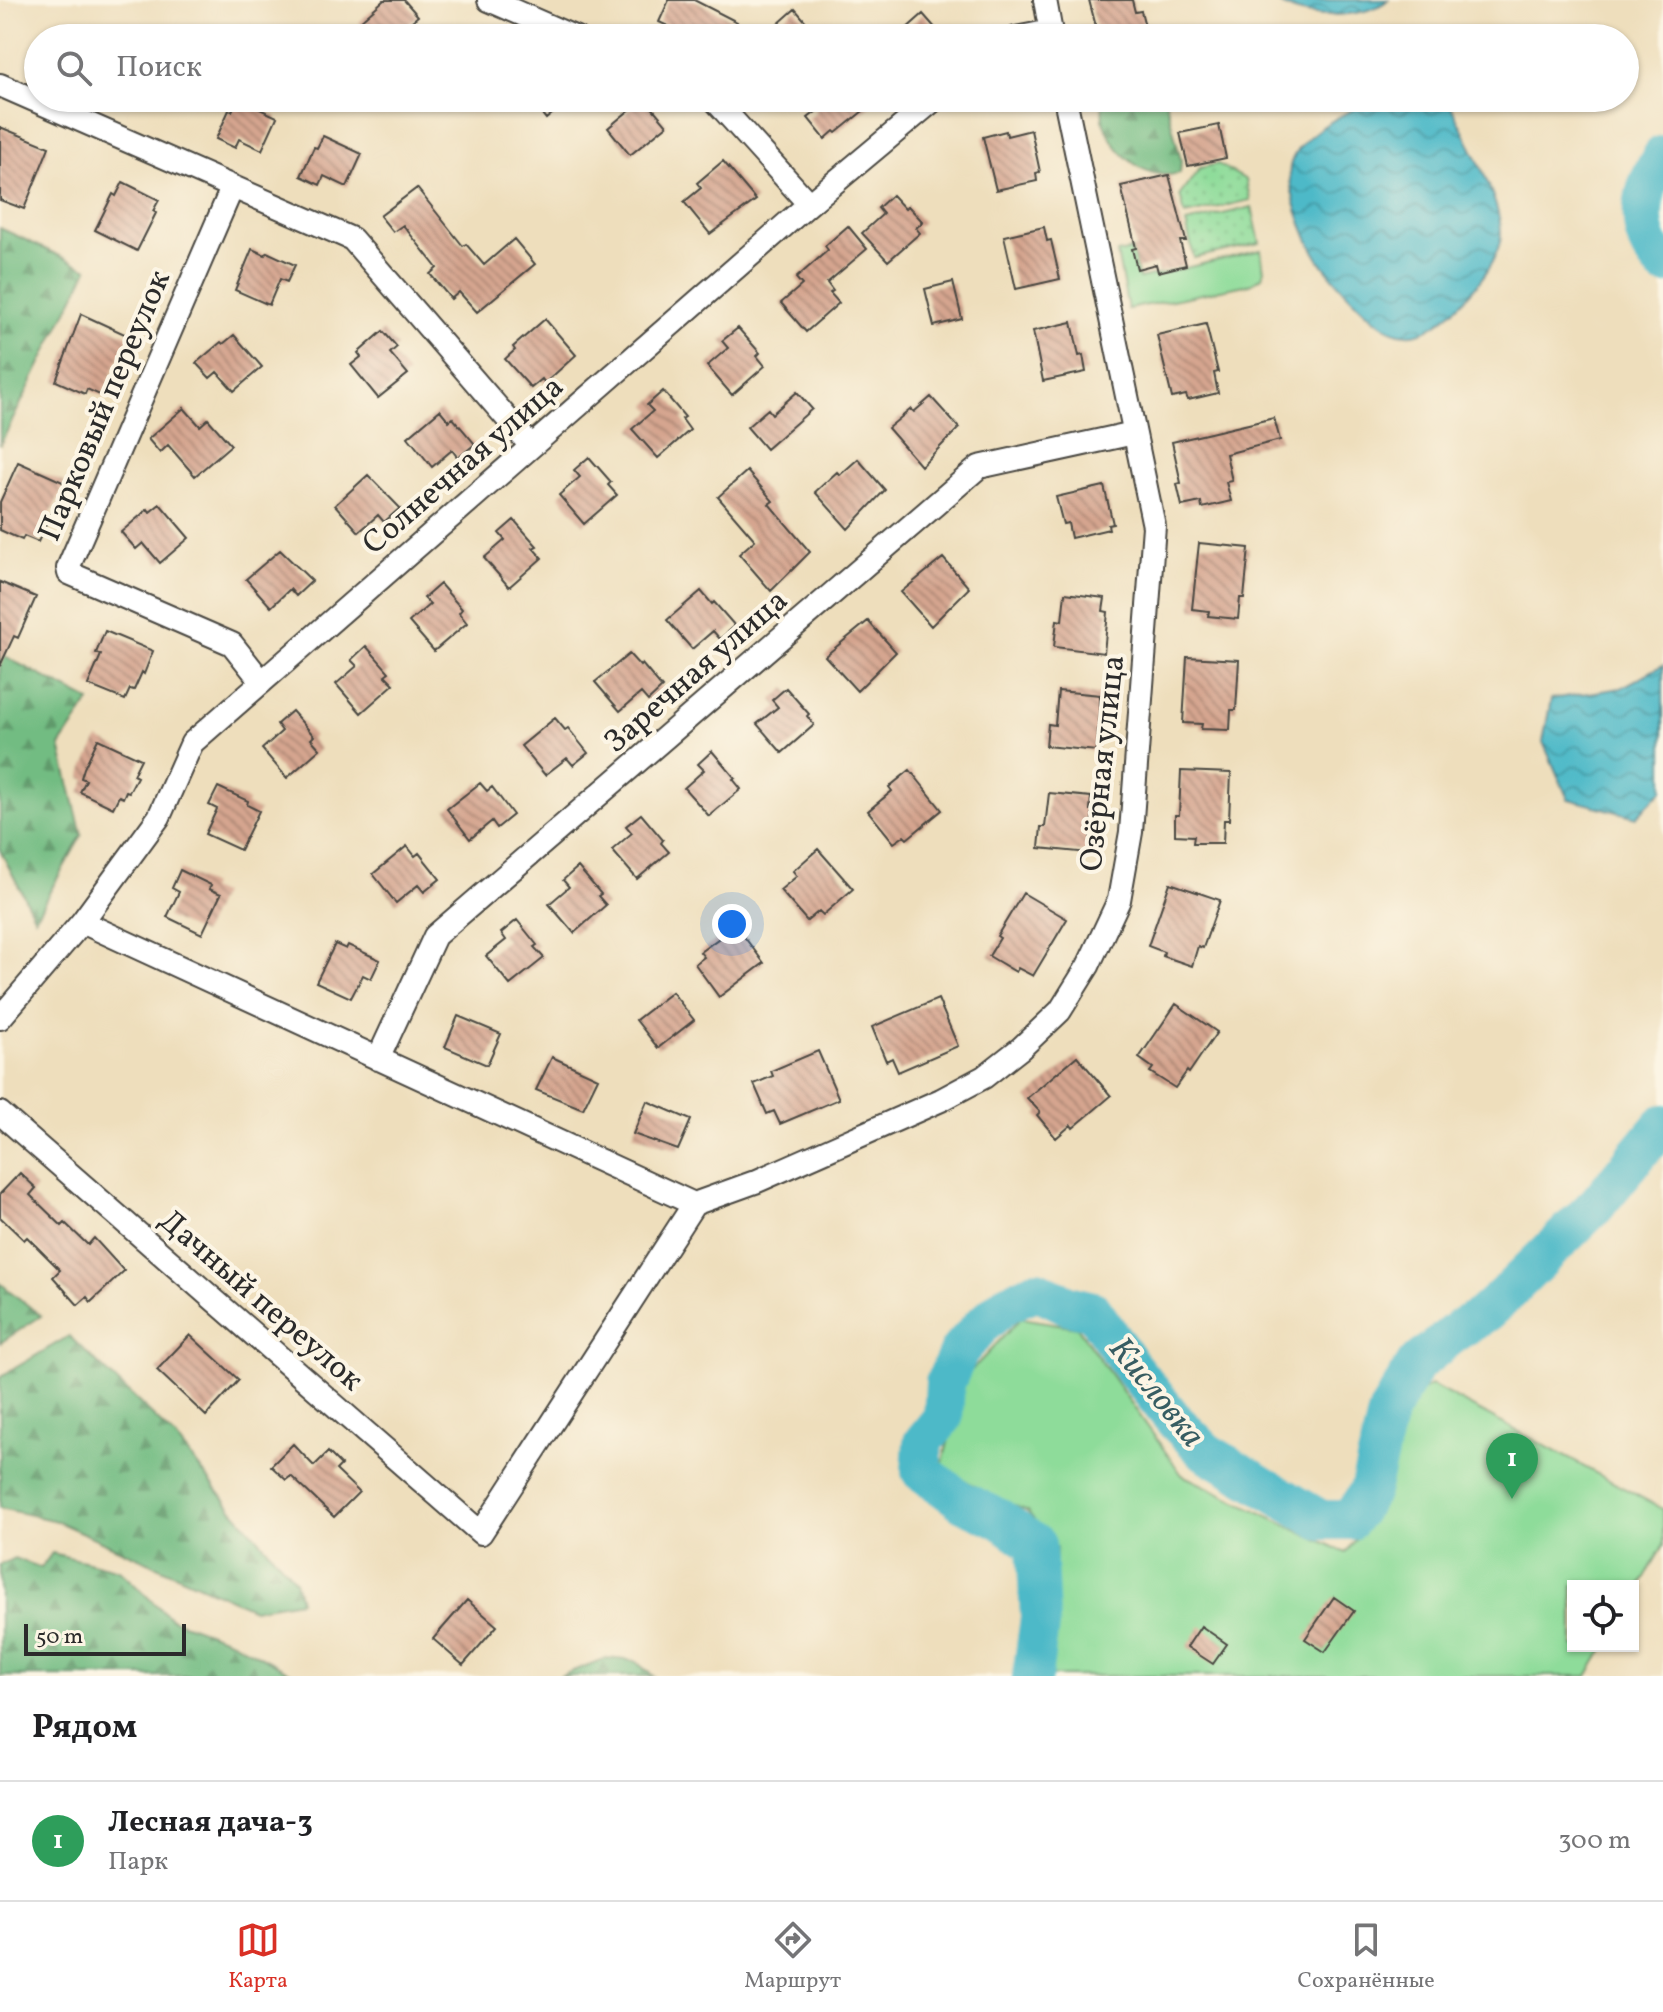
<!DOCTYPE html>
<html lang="ru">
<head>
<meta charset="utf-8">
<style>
	:root { --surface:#fff; --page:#f6f6f6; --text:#202124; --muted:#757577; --line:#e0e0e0; --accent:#d93025 }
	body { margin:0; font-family:Vollkorn,serif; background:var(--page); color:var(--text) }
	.controls { position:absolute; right:24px; bottom:24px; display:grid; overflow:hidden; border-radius:0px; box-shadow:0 2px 6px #0004 }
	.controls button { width:72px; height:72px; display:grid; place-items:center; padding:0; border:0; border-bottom:2px solid var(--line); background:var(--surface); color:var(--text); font:40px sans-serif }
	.scale { position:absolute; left:24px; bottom:20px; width:162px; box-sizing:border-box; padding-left:8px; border:4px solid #2b2b2b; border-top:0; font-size:22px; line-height:28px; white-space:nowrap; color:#2b2b2b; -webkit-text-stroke:6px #fcf5e5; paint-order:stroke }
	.you { position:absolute; left:732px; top:924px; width:28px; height:28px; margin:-20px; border:6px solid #fff; border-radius:50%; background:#1a73e8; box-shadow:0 0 0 12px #1a73e833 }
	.badge { display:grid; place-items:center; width:52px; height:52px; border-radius:50%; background:var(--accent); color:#fff; font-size:26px; font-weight:700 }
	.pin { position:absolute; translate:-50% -66px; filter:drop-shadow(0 2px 4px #0008) }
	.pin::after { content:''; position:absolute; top:42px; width:28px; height:24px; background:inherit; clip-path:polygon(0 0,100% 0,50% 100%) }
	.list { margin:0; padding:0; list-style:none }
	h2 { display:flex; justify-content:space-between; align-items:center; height:104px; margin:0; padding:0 32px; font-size:34px }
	h2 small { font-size:26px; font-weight:400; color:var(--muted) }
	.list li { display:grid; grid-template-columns:52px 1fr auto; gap:24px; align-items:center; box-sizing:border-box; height:120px; padding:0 32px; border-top:2px solid var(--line) }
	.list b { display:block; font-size:30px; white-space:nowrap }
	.list p { margin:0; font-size:26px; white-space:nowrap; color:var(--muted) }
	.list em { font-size:26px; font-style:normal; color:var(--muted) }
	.icon { flex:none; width:44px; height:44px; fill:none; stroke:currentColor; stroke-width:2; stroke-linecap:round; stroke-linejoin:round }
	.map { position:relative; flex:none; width:1663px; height:1676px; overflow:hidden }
	.search { position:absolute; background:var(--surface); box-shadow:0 2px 6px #0004; left:24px; right:24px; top:24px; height:88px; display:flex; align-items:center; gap:20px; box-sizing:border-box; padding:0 28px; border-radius:44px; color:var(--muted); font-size:30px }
	.sheet { height:224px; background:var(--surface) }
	nav { display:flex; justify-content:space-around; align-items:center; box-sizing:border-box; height:112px; border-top:2px solid var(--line); background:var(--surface); font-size:22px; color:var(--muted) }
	nav a { display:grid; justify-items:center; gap:4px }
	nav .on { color:var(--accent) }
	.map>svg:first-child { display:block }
</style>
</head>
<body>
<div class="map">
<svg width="1663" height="1676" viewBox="0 0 1663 1676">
	<defs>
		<pattern id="grass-dots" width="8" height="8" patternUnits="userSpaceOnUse" patternTransform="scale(2)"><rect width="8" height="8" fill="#8edc9a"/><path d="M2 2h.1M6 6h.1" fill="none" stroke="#7bbd85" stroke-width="1.8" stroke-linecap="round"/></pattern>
		<pattern id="forest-firs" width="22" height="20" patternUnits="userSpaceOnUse" patternTransform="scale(2)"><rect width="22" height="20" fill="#72bc82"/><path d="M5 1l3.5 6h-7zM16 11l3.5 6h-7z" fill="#5e996b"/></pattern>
		<pattern id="water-waves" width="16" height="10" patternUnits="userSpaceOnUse" patternTransform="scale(2)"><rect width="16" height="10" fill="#4db9c8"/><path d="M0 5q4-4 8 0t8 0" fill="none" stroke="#4097a3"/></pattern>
		<pattern id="building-back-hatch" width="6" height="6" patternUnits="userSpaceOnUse" patternTransform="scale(2)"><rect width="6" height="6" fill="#d5a58f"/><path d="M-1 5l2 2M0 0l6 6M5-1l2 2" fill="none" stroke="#ad8775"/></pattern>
	</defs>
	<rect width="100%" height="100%" fill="#fcf5e5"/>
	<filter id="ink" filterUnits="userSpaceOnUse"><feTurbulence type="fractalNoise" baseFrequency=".0125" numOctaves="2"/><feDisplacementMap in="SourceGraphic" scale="16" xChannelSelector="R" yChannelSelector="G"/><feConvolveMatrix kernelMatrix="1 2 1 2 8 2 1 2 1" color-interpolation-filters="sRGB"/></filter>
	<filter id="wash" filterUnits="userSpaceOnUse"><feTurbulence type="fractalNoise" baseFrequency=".006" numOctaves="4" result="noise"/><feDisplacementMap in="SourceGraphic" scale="32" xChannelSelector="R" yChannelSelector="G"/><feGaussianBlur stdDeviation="1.8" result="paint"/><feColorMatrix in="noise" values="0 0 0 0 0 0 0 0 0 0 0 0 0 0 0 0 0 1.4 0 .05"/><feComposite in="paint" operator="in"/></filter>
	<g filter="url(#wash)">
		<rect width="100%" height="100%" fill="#eedebc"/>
		<path fill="url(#grass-dots)" stroke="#5c8462" stroke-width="2" d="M1218,164L1246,180L1250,200L1185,215L1180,195L1200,168Z
			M1252,207L1260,243L1194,258L1186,223Z"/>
		<path fill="url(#forest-firs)" stroke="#4e7456" stroke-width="2" d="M1103,98H1165L1181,160L1180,173C1147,183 1114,153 1104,123C1101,116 1103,106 1103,98Z
			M0,228L88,269L0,445Z
			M0,654L90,701L60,746L82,835L35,918L0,850Z
			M0,1283L41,1316L0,1343Z
			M69,1336L175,1437L233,1510L295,1580L300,1601L253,1609L56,1521L0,1508V1377Z
			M52,1553L119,1570L171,1619L232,1641L297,1676H0V1565L14,1558L41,1568Z
			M606,1658L635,1661L653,1676H560Z"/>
		<path fill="#8edc9a" stroke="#5c8462" stroke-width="2" d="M1132,250L1139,279L1261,250L1264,271L1262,277L1250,284L1128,309L1117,253Z
			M1021,1318L1077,1327L1182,1475L1346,1553L1379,1504L1403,1401L1431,1385L1663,1509V1546L1633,1598V1586H1573V1646H1605L1587,1676H1046L1052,1648L1056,1547L1027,1511L985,1493L942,1465L966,1376Z"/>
		<path fill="url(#water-waves)" stroke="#3c727a" stroke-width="2" d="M1273,0H1388C1365,20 1298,20 1273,0Z
			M1379,98H1444L1451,106C1465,136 1508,211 1500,242C1493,269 1468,298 1448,315C1432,329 1414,340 1393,331C1371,322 1328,275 1316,254C1305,236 1287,189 1290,167C1296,134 1352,109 1379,98Z
			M1663,665V790L1636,817L1568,799L1543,742L1551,699L1621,688Z"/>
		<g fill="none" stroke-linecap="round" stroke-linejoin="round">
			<path stroke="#4db9c8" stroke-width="40" d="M1663,155C1640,190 1632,232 1663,265
				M1032,1676L1040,1618L1036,1545L1000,1519L963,1502L921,1471L923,1442L943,1417L945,1383L959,1351L982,1325L1006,1304L1037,1290L1068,1305L1093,1311L1131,1366L1175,1421L1206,1452L1321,1520H1350L1369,1491L1388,1411L1416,1364L1458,1330L1482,1316L1507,1293L1597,1204L1663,1124"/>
		</g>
		<g id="blocks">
			<path fill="url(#building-back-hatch)" d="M384,0H404L418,16L392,38H373L359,22Z
				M669,0H694L737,22L729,38H694L659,22Z
				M1089,0H1132L1135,12L1141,11L1148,38H1099Z
				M795,9L820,38H790L778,24Z
				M923,14L944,38H896Z
				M529,98H571L546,119Z
				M644,98L667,125L630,155L608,128Z
				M825,98H879L836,133L834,131L825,139L808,118L817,111L814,107Z
				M238,99L277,117L262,150L239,139L235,148L216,139L229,110L232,111Z
				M1219,125L1226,158L1188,166L1180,133Z
				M0,127L49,147L24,209L0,200Z
				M1031,130L1040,172L1036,173L1037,181L996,190L983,137L1006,131L1007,136Z
				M323,136L362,154L347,187L324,176L320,185L301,176L314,147L317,148Z
				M723,161L756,200L710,234L684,202L701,188L697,183Z
				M1169,175L1186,241H1180L1186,265L1158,272L1156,264L1137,269L1132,249L1136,248L1121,186Z
				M123,182L159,200L153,211L156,213L137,251L95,230L113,194L116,196Z
				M417,188L463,246L466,244L484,265L514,239L535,264L477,312L459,292L451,299L430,274L437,268L403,225L393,232L380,216Z
				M892,195L905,209L908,206L923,222L916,228L920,233L888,261L862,233L883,214L878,208Z
				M848,226L867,249L827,283L833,291L830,293L839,303L806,332L781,303L802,285L796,278L828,250L825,246Z
				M1044,227L1047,241L1051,240L1060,279L1016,289L1004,236Z
				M252,249L265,255L267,252L295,265L287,282L280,279L269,305L235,290Z
				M953,282L962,319L934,326L925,289Z
				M81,314L129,336L102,396L87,389L85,394L56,381Z
				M545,319L576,355L545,383L542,379L531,388L505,359L515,350L513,347Z
				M1072,322L1079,356L1083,355L1086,372L1043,381L1033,331Z
				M1206,324L1218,372L1214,373L1218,393L1188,400L1186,395L1172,398L1157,335Z
				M738,328L760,353L757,356L765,366L732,395L707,366L728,348L722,341Z
				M383,331L397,347L390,353L408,374L378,398L351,365L361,357L358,353Z
				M234,335L262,367L234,391L217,372L210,378L196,363L221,342L223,344Z
				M663,391L685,417L682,419L690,430L658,458L632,429L653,411L647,405Z
				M797,392L812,409L766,449L747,427L768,409L772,414Z
				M931,397L959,428L921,466L888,428L911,409L914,412Z
				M184,408L200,426L208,419L231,445L195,476L168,445L160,453L148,439Z
				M440,410L449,421L453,418L475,444L458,458L452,450L432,467L408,437Z
				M1274,418L1280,440L1226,454L1232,481L1226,482L1231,501L1202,508L1201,502L1182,506L1177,484L1181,483L1172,442Z
				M589,457L611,482L608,485L617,495L584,524L559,495L580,477L574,470Z
				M858,459L885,490L848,529L815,492L837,472L840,475Z
				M18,462L65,483L38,542L24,536L22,540L0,530V502Z
				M747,471L773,501L769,504L810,552L771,591L739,554L755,540L718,497Z
				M368,475L400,508L384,522L378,515L359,532L335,505Z
				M1104,486L1113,524L1108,525L1109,529L1071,538L1068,523L1063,524L1056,497Z
				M160,504L189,538L160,563L143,543L136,549L121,532L148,509L150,512Z
				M514,520L537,546L533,548L542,558L509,587L484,558L505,540L499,533Z
				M1199,543L1249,548L1244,598H1240L1238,619L1208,616L1209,611L1192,609Z
				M280,550L312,581L296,596L290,589L271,607L246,579Z
				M943,558L969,588L931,626L901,592Z
				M0,582L36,597L18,638L14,636L0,666Z
				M440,584L462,609L459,613L467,623L434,651L409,622L430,604L424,598Z
				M701,591L712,604L714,602L735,626L720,639L713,631L692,649L667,620Z
				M1065,593L1105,598L1103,611L1108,612L1104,653L1054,647L1057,620L1062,621Z
				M868,621L896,652L857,691L825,656Z
				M105,631L153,651L144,674L142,672L134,690L130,689L125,700L88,685L101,655L96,653Z
				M366,646L389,672L385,675L394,684L361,713L336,684L357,666L351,660Z
				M629,654L640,666L642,664L662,688L648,701L641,693L620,711L595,682Z
				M1187,657L1239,660L1236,710H1231L1230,730L1201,729L1202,724L1183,723Z
				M786,688L809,714L807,716L814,725L782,753L757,724L778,707L772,700Z
				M1058,691L1100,695L1097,751L1046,746L1048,724L1055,725Z
				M292,711L314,736L311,739L320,749L287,778L262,749L282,731L277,724Z
				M555,718L565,730L568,728L588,753L573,765L567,758L545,775L521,746Z
				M98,739L141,759L133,775L137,777L129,792L126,791L123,798L119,796L113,808L80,792L86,780L81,778L84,768Z
				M712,751L735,778L733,779L741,789L709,816L684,788L704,770L698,764Z
				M910,770L942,810L907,839L904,836L894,843L868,811L892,791L889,787Z
				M1181,771L1231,773L1229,820H1224L1223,843H1193L1194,836L1175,835V815H1179Z
				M480,783L487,791L492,787L513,815L497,828L492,821L470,839L447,809Z
				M218,787L248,801L247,805L259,811L240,850L205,834L217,809L209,805Z
				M1049,793L1091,797L1090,810H1093L1089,853L1039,848L1041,827H1045Z
				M641,814L663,840L661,843L669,852L637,879L612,850L632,833L626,826Z
				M407,846L415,856L419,853L440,879L424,892L418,885L396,903L373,874Z
				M818,849L853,889L823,915L819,911L807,921L780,890L797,876L793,871Z
				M578,867L601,894L598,896L606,905L574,933L549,904L569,887L563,880Z
				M180,870L211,885L209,889L221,894L202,934L167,917L179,892L172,888Z
				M1170,883L1220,900L1203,948L1198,946L1192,966L1163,956L1164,952L1148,946Z
				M1023,893L1067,919L1033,976L1018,968L1016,972L989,956L1000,938L997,936Z
				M517,920L537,945L534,947L544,958L510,985L486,956L506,940L501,933Z
				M736,926L764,963L719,997L695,964L704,957L700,952Z
				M335,944L346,949L348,945L380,960L371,979L363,975L351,998L316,982Z
				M672,992L694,1020L658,1048L636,1020Z
				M938,999L958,1046L898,1072L892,1058L886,1061L872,1027Z
				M1176,1004L1217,1032L1189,1073L1187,1071L1175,1088L1150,1072L1153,1068L1139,1058Z
				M458,1016L501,1034L487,1065L445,1047Z
				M818,1051L839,1099L780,1124L774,1111L767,1114L754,1084L773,1076L771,1071Z
				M1077,1056L1111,1096L1073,1128L1071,1125L1056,1138L1037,1115L1040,1112L1027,1098Z
				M552,1057L598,1078L583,1109L536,1090Z
				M647,1101L691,1120L678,1150L633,1134Z
				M20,1173L36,1188L30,1195L62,1226L65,1223L88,1245L94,1238L124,1271L91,1302L87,1297L78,1305L53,1277L60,1270L27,1237L24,1240L0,1217V1194Z
				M190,1335L239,1380L206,1416L157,1370Z
				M293,1444L314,1466L328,1452L341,1465L336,1470L359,1492L334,1517L291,1476L286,1480L271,1466Z
				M1334,1597L1354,1611L1325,1652L1305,1639Z
				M467,1600L497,1626L463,1665L433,1639Z
				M1201,1626L1227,1644L1213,1664L1187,1647Z"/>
		</g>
	</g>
	<g filter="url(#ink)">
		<use href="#blocks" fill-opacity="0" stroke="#484641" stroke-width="2"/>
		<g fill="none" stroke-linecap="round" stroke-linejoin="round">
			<defs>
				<path id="minor" d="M489,0L576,38
					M1045,0L1052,38
					M1016,38L1051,31
					M0,85L352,239L531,446
					M713,98L809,204
					M232,188L68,568L69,573L232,644L262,682
					M82,922L694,1204
					M0,1018L82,922L159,817L192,743L809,204L936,98
					M378,1059L435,936L979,467L1134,433
					M0,1113L481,1533L694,1204
					M694,1204L755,1182L941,1100L984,1077L1021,1048L1060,1011L1088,966L1119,900L1131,832L1154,526L1065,98"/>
			</defs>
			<use href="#minor" stroke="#484641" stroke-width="26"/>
			<use href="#minor" stroke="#fff" stroke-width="22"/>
		</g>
	</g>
	<g text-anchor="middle" stroke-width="8" stroke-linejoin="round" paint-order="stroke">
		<g font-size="32" fill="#2b2b2b" stroke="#fcf5e5">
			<text transform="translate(103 405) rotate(-67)" y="11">Парковый переулок</text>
			<text transform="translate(462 464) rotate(-41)" y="11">Солнечная улица</text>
			<text transform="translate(695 670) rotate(-41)" y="11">Заречная улица</text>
			<text transform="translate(1101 763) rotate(-84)" y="11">Озёрная улица</text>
			<text transform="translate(262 1299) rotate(41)" y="11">Дачный переулок</text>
		</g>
		<g font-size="34" font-style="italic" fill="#375d62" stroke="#fcf5e5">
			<text transform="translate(1158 1391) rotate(51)" y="12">Кисловка</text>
		</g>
	</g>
</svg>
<div class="controls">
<button><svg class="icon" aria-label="locate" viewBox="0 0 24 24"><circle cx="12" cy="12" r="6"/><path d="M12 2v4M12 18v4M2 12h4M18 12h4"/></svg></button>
</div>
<div class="scale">50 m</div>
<div class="you"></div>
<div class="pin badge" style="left:1512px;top:1499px;background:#2e9e5b">1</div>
<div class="search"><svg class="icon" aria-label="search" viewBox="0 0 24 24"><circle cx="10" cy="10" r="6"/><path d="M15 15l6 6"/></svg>Поиск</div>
</div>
<section class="sheet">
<h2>Рядом<small></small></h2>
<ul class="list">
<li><span class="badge" style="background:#2e9e5b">1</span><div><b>Лесная дача-3</b><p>Парк</p></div><em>300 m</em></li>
</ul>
</section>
<nav>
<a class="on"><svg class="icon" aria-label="map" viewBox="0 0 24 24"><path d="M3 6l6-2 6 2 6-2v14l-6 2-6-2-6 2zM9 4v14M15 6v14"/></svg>Карта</a>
<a><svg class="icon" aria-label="directions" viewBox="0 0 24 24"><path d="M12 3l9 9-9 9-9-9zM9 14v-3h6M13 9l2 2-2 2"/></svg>Маршрут</a>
<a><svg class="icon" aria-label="saved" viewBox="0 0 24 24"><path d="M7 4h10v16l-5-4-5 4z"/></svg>Сохранённые</a>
</nav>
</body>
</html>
